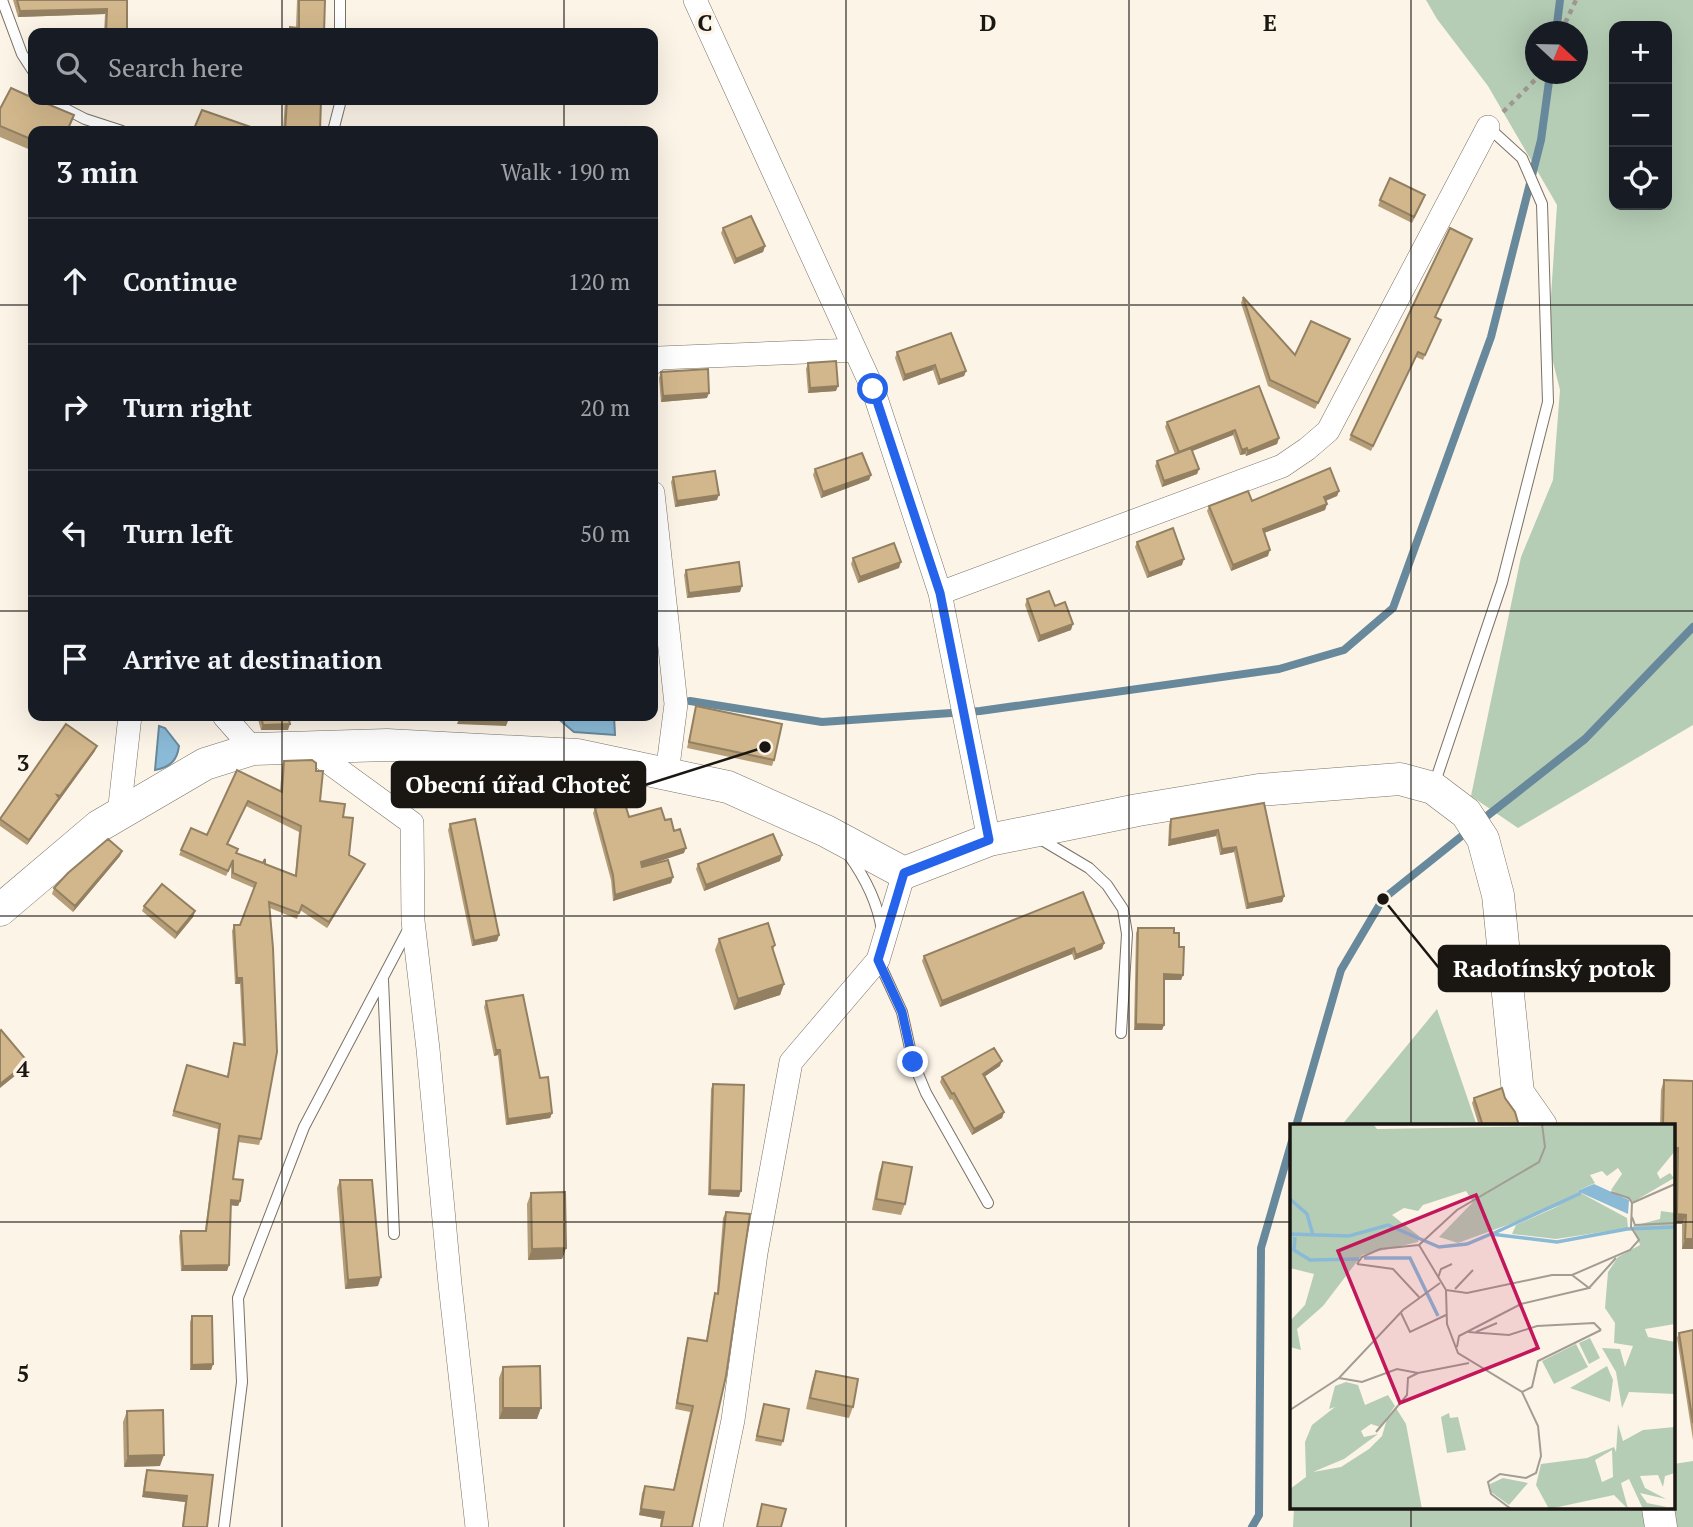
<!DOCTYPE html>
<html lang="en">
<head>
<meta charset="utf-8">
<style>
	:root { --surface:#171b24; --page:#242831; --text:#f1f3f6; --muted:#9ea1a6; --line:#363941 }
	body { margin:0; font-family:"PT Serif",serif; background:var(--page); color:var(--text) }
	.controls { position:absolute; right:21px; top:21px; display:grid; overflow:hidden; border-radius:14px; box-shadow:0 7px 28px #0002 }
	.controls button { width:63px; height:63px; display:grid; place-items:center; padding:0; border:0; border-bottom:2px solid var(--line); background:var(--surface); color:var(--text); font:35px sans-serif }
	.compass { position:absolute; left:1525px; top:21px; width:63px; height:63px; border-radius:50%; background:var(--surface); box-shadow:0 7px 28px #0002; rotate:112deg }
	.stop { position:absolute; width:21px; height:21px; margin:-16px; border:5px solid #2563eb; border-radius:50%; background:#fff }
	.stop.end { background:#2563eb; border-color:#fff; box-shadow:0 2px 7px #0008 }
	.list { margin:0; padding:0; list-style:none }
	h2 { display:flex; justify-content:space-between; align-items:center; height:91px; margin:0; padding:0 28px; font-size:30px }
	h2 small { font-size:23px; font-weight:400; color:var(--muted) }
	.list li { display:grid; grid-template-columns:46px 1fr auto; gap:21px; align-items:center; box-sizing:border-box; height:126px; padding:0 28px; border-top:2px solid var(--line) }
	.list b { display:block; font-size:26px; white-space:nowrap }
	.list em { font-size:23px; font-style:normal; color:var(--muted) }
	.icon { flex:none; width:38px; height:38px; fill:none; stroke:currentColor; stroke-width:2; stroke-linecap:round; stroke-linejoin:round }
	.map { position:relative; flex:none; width:1693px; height:1527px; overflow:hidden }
	.search { position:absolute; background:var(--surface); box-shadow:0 7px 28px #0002; left:28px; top:28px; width:630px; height:77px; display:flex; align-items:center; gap:18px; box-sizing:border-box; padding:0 24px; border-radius:14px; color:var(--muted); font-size:26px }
	.panel { position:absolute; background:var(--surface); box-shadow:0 7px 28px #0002; left:28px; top:126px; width:630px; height:595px; border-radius:14px }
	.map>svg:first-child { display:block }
</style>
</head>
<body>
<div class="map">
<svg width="1693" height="1527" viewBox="0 0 1693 1527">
	<rect width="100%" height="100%" fill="#fcf4e7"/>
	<path fill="#b5cdb5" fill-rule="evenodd" d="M1426,0H1693V725L1518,828L1471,796L1521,557L1553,480L1560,390L1548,342L1557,205L1488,86L1437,19ZM1614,26H1667V205H1614ZM1536,32H1578V74H1536Z
		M1437,1009L1477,1126H1341Z
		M1693,1461V1527H1293L1294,1508H1674V1464Z"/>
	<path fill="#8abad6" stroke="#68899c" stroke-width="2" d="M555,716H614L615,735L574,732Z
		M159,726L165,728L179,746C177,761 170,767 155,770Z"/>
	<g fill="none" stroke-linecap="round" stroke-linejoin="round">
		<path stroke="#68899c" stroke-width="8" d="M1556,32L1560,0
			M690,701L822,722L980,711L1279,669L1344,650L1393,608L1491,337L1541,140L1550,74
			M1478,823L1585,739L1693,627
			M1296,1126L1341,970L1383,899L1468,831
			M1252,1527L1259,1515L1261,1248L1292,1141"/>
		<defs>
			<path id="lane" d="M2,0L22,54L33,71
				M340,0V33
				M52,100L54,103L85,119L122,131
				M333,131L341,100
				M1434,785L1502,583L1548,402L1542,204L1522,158L1488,127
				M1037,837L1089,868L1107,885L1123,909L1127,934L1121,1033
				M848,854C864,876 878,903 882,931
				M878,960L902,1012L913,1062L926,1093L988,1203
				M383,980L394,1234
				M224,1527L242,1382L238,1298L304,1127L410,926"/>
			<path id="street" d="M695,0L873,389L940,593L989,840
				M653,363L659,358L855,350
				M653,493L676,704L667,774
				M940,593L1282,466L1307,449L1328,431L1488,127
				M224,716L253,749
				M309,748L412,823L413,921L428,1049L450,1284L477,1527
				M119,814L130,716
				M711,1527L733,1420L756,1253L791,1062L878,960L904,873"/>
			<path id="secondary" d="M0,910L99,826L205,764L253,749L387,745L577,755L728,787L826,831L904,873L989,840L1138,810L1259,790L1400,779L1433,788L1466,813L1483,839L1498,895L1518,1093L1541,1126
				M1658,1508L1661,1527"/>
		</defs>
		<use href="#lane" stroke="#797267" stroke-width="12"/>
		<use href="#street" stroke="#797267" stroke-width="24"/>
		<use href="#secondary" stroke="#797267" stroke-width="33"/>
		<path stroke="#9e988f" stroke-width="4.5" stroke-dasharray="5 5" stroke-linecap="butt" d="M1561,32L1576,0
			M1503,112L1541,74"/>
		<use href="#lane" stroke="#fff" stroke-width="10"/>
		<use href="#street" stroke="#fff" stroke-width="23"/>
		<use href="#secondary" stroke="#fff" stroke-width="32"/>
	</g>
	<path fill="#b59d78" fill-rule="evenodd" d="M13,0H127V33H104L105,14L18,17Z
		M297,0H325L324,33H288L290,27H296Z
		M285,100H321L320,131H283Z
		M0,109L33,131V151L0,137Z
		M1380,200L1423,201L1412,223L1378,206Z
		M723,228L765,246L763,252L734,264L721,233Z
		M1472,239L1435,317L1439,325L1423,360L1416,357L1371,451L1349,440L1351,435Z
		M1243,297L1295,355L1348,345L1315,409L1268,386L1241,303Z
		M897,352L966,371L964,376L938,385L933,370L903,381L895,358Z
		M808,363L836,391L808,393L806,369Z
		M661,372L707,398L661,402L659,378Z
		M1259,386L1279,438L1277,444L1246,456L1245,454L1240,455L1233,435L1192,451L1199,469L1197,474L1162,487L1155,466L1157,461L1175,454L1165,427L1167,422Z
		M815,469L871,475L869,480L821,498L813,475Z
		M673,477L717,500L675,507L671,482Z
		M1339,491L1337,496L1326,501L1327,504L1325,510L1264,533L1268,556L1231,571L1207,511L1209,506Z
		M1137,542L1182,565L1147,578L1135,547Z
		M853,558L899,568L858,583L851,564Z
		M686,570L740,592L687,598L684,575Z
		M1027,599L1055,606L1071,630L1038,642L1025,605Z
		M696,706L774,760L772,766L687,748Z
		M257,716H288V730H261Z
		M95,751L27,845L0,826V819Z
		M284,761L316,771L320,801L343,817L349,855L363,869L327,928L300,910L297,919L270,908L261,1139L259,1145L238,1142L233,1179L240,1201L238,1206L231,1205L229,1265L227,1271H181L179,1236L181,1231H205L218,1129L172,1116L185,1071L227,1077L232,1049L234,1043L243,1044L240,984H235L232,931L234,925H240L254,888L231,878V866L226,876L179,855L191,828L207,835L237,770L280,791L282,767ZM246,806L299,832L295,875L236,853L228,844Z
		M601,800L629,817L665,820L674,831L684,853L642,867L673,877L671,883L613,901L611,880L593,813L595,808L600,806Z
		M1264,803L1284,896L1282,902L1246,909L1234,852L1220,855L1216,836L1168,846L1169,825L1171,819Z
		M450,824L499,935L497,941L472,946L448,830Z
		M122,851L120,856L73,912L52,894L54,888Z
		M782,855L780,861L704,891L696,869L698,864Z
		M144,906L195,911L193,917L175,939L142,911Z
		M1138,928L1174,933L1179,947L1183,975L1181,980H1164V1025L1162,1030H1134L1136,933Z
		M719,939L775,945L773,950L784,984L780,995L734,1010L715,950Z
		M1104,943L1102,949L1074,960L1072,954L940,1007L922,961L924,956Z
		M486,1001L540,1078L552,1113L550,1118L506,1125L498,1055L494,1056L484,1007Z
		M1000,1066L984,1077L1004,1112L1002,1118L972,1135L952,1099L950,1100L940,1082L942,1077Z
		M1664,1080L1693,1081V1249H1682V1224H1674V1126H1660L1661,1090Z
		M713,1084L739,1197L708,1195L711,1089Z
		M1474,1098H1505L1519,1126H1479L1472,1103Z
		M883,1162L905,1204L901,1215L872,1210L879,1173Z
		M340,1180L378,1286L345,1289L337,1188Z
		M531,1193L566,1248L562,1259L528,1260L527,1204Z
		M726,1212L750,1214L692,1527H660L661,1519L639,1515L642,1493L645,1486L673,1490L690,1412L675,1409L686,1345L688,1338L706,1341L713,1300L715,1293H717L723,1218Z
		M192,1316L213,1364L211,1370H190V1322Z
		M1693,1330V1440L1677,1338L1679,1333Z
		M503,1367L537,1419H499V1378Z
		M816,1371L853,1407L849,1418L806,1409L812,1382Z
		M764,1404L783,1441L781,1446L755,1441Z
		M127,1411L160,1466L124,1467L123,1422Z
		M147,1470L213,1475L207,1527H182L185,1502L142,1497L145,1476Z"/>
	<path fill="#938062" d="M107,9L105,14L18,17L20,11Z
		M765,246L763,252L734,264L736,259Z
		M935,365L933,370L903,381L905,375Z
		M966,371L964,376L938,385L940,380Z
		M838,386L836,391L808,393L810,388Z
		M709,393L707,398L661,402L663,396Z
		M1235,430L1233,435L1177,457L1179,452Z
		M1279,438L1277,444L1246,456L1248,451Z
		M1247,448L1245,454L1240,455L1242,450Z
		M1199,469L1197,474L1162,487L1164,481Z
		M871,475L869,480L821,498L823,492Z
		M1339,491L1337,496L1322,502L1324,497Z
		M719,495L717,500L675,507L677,501Z
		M1327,504L1325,510L1261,534L1263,529Z
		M1270,550L1268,556L1231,571L1233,565Z
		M1184,559L1182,565L1147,578L1149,573Z
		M901,562L899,568L858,583L860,577Z
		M742,586L740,592L687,598L689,593Z
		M1073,624L1071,630L1038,642L1040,636Z
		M460,716H510L506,726L457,724Z
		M290,724L288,730H261L263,725Z
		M97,746L95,751L58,802L60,796Z
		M59,798L57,803L27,845L29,840Z
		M1218,830L1216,836L1168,846L1170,840Z
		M1236,847L1234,852L1220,855L1222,849Z
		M686,848L684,853L639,868L641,862Z
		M122,851L120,856L73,912L75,906Z
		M782,855L780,861L704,891L706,885Z
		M365,864L363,869L327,928L329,922Z
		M673,877L671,883L613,901L615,895Z
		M1284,896L1282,902L1246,909L1248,904Z
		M195,911L193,917L175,939L177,933Z
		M499,935L497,941L472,946L474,941Z
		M1104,943L1102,949L1074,960L1076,955Z
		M1074,948L1072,954L940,1007L942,1001Z
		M1164,974L1183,975L1181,980H1162Z
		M237,978H242L240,984H235Z
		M784,984L780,995L734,1010L738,999Z
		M1136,1024L1164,1025L1162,1030H1134Z
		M496,1050H500L498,1055L494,1056Z
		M1002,1061L1000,1066L981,1079L983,1074Z
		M28,1062L26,1067L0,1088V1084Z
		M1004,1112L1002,1118L972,1135L974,1129Z
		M552,1113L550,1118L506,1125L508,1119Z
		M1674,1148H1678L1675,1158H1674Z
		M710,1190L741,1191L739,1197L708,1195Z
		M231,1200L240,1201L238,1206L229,1205Z
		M1677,1214L1686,1215L1682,1224H1674Z
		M1685,1239H1693V1249H1682Z
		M566,1248L562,1259L528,1260L532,1249Z
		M229,1265L227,1271H181L183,1266Z
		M381,1277L378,1286L345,1289L348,1280Z
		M213,1364L211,1370H190L192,1365Z
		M503,1408H541L537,1419H499Z
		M164,1455L160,1466L124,1467L128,1456Z
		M144,1492L187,1496L185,1502L142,1497Z
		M641,1509L664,1512L661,1519L639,1515Z"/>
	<path fill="#d2b78c" stroke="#938062" stroke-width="2" fill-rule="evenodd" d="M17,0H127V33H106L107,9L20,11Z
		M299,0H325L324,33H290V27L299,28Z
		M11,88L33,98V100H38L74,115L67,131H33V140L0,126V109Z
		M287,100H321L320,131H285Z
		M202,110L262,131H193Z
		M1390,178L1425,195L1414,217L1380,200Z
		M751,216L765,246L736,259L723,228Z
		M1450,228L1472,239L1435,317L1441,320L1425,355L1418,352L1373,446L1351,435Z
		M1243,297L1295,355L1311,321L1350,339L1318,403L1270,380Z
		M951,333L966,371L940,380L935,365L905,375L897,352Z
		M836,361L838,386L810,388L808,363Z
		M708,369L709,393L663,396L661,372Z
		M1259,386L1279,438L1248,451L1247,448L1242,450L1235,430L1179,452L1167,422Z
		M1191,448L1199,469L1164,481L1157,461Z
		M862,453L871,475L823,492L815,469Z
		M1330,468L1339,491L1324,497L1327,504L1263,529L1270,550L1233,565L1209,506L1248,491L1252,501Z
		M715,471L719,495L677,501L673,477Z
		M1173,528L1184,559L1149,573L1137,542Z
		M894,543L901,562L860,577L853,558Z
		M739,562L742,586L689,593L686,570Z
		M1049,591L1055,606L1065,602L1073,624L1040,636L1027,599Z
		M696,706L782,724L774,760L689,742Z
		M261,716H288L290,724L263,725Z
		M66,724L97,746L60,796L57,795L59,798L29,840L0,819Z
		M312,760L316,763V771H323L320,801L345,804L343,817L353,818L349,855L365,864L329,922L302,905L299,913L269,902L273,948L277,1052L261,1139L239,1136L233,1179L243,1180L240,1201L231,1200L229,1265L183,1266L181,1231H206L220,1124L174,1111L187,1065L228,1077L234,1043L245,1045L242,978H237L234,925H240L256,883L233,873V860L228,871L181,850L191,828L207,835L237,770L282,792L284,761ZM248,801L301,826L296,876L265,864V859L263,863L236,853L238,849L227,844Z
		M622,794L629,817L661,808L665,820L671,819L674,831L680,829L686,848L641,862L642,867L668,860L673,877L615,895L613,875L595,808L603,805L601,800Z
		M1264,803L1284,896L1248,904L1236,847L1222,849L1218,830L1170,840L1171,819Z
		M475,819L499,935L474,941L450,824Z
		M773,834L782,855L706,885L698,864Z
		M108,839L122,851L75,906L54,888L68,873Z
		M162,884L195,911L177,933L144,906Z
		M1083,892L1104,943L1076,955L1074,948L942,1001L924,956Z
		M768,923L775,945L772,947L784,984L738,999L719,939Z
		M1138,928H1174V933H1179V947H1184L1183,975L1164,974V1025L1136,1024Z
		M523,995L540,1078L548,1077L552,1113L508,1119L500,1050H496L486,1001Z
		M1,1030L28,1062L0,1084V1031Z
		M994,1048L1002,1061L983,1074L1004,1112L974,1129L954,1093L952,1094L942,1077Z
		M1664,1080L1693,1081V1239H1685L1686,1215L1677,1214L1678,1148H1674V1126H1663Z
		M713,1084L744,1085L741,1191L710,1190Z
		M1502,1088L1505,1098L1515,1112L1519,1126H1483L1474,1098Z
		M883,1162L912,1167L905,1204L876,1199Z
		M340,1180H372L381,1277L348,1280Z
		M565,1192L566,1248L532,1249L531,1193Z
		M726,1212L750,1214L726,1376L692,1527H661L664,1512L641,1509L645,1486L674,1490L693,1406L677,1403L688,1338L707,1341L715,1293L718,1294Z
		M192,1316H212L213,1364L192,1365Z
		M1693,1330V1423L1679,1333Z
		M540,1366L541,1408H503V1367Z
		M816,1371L858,1379L853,1407L810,1398Z
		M764,1404L789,1409L783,1441L757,1436Z
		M163,1410L164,1455L128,1456L127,1411Z
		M147,1470L213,1475L207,1527H183L187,1496L144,1492Z
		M762,1504L786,1509L781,1527H757Z"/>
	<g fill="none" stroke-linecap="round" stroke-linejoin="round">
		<path stroke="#2563eb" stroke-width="9" d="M873,389L940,593L989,840L904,873L878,960L902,1012L913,1062"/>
	</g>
	<path fill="none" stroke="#1a1713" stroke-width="2" stroke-opacity="0.55" d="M282,0V33M564,0V33M846,0V1527M1129,0V1527M1411,0V1126M282,100V131M564,100V131M0,305H33M653,305H1693M0,611H33M653,611H1693M282,716V1527M564,716V1527M0,916H1693M0,1222H1292M1674,1222H1693M1411,1508V1527"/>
	<g transform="translate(1290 1124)">
		<rect width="385" height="385" fill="#fcf4e7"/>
		<path d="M0,0H83L87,5L385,0V27L367,49L370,55L380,49L384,54L343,78L321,66L332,50L328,44L317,52L312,47L300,51L305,59L287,67L337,94L338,104L266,115L222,110L226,101L271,81L168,119L149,113L183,78L176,67L133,81L128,87L114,84L102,91L129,112L128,118L72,131L33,182L7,205L11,226L0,223V197L15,181L24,150L0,144ZM371,87L385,89V200L355,205L358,213L385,218V270L339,268L332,284L326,248L312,224L330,225L335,243L343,222L324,219L325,199L315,184L318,148L328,133L350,121L343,102L370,95ZM300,214L310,234L299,240L289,219ZM286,220L298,243L264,260L252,237ZM317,242L323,256L320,278L280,264ZM56,258L68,261L75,281L98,271L105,282L90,303L81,300L71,307L74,313L88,310L54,335L23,348L51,343L79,325L92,312L97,295L106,284L116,300L132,385H0V365L16,353L15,318L22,301L45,283L39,285L45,262ZM159,289L160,294L168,293L176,326L157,329L151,293ZM328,300L333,317L353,306L385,303V349L375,352L373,363L368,351L350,352L355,364L376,375L350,369L357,379L377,383L353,385L339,355L331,359L338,385L324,371L259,385L246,361L251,340L297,334L324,323L326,328ZM322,326L323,353L312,358L305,336ZM213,354L238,359L219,381L201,368L200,360Z" fill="#b5cdb5" fill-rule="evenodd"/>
		<path d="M304,60L339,76L338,90L287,67Z" fill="#8abad6"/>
		<path fill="none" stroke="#8abad6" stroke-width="3.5" d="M0,75L17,90L23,111M0,110L59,112L98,101L149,123L177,120L201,110L267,118L337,105L385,103M202,110L291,69M5,113L4,126L20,136L69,135M74,134H120L148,192"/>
		<path fill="none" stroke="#a29c92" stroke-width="2" d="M321,68L339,74L342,79M342,93L345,101L385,99M67,140L103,145L129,173M67,140L72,133L90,125L129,121M148,154L151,145L162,140M299,164L326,134M165,165L183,146M156,166L177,169L262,151H282L340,126L349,116L341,103L342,79L385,60M111,189L120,208L156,191M178,208L219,211L247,202L304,199L311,206M186,208L207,199M167,223L169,212L231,180L299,164L282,151M49,254L72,258L107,245L128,249L179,239M232,268L242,263L248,237L311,206M0,286L49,254L113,186L150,159M86,308L117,271L118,254L128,249M221,385L201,370L198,358L210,350L236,354L246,349L251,332L248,302L232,268L168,229L157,200L156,166L129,121L167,86L249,38L255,23L252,0"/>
		<path fill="#c2185b" fill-opacity="0.15" stroke="#c2185b" stroke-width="3.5" d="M186,71L248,224L110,279L48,127Z"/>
		<rect width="385" height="385" fill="none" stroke="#1a1713" stroke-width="3.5"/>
	</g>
	<g font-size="23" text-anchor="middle" font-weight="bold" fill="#1a1713" stroke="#fcf4e7" stroke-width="7" stroke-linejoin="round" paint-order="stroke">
		<text x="705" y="31">C</text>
		<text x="988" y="31">D</text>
		<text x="1270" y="31">E</text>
		<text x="23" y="771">3</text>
		<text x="23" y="1077">4</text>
		<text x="23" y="1382">5</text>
	</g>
	<path fill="none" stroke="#1a1713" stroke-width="2.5" d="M765 747L645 785M1383 899L1439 968"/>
	<g fill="#1a1713" stroke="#fcf4e7" stroke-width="2.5">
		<circle cx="765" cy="747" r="7"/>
		<circle cx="1383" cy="899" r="7"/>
	</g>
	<g fill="#1a1713" stroke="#1a1713" stroke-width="2.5">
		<rect x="392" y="762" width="253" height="45" rx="7"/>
		<rect x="1439" y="946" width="230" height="45" rx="7"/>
	</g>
	<g font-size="24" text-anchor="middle" font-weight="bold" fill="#fff">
		<text x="518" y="793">Obecní úřad Choteč</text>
		<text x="1554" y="977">Radotínský potok</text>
	</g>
</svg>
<div class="controls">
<button>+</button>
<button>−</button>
<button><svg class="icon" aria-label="locate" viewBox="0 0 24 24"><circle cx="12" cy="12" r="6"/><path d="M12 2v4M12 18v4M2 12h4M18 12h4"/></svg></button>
</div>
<svg class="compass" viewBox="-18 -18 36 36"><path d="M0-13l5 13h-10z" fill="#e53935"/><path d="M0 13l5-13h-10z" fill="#9ea1a6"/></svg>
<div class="stop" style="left:873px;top:389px"></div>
<div class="stop end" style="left:913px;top:1062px"></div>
<div class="search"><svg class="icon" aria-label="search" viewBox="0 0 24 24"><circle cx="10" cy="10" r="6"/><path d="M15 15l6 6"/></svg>Search here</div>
<section class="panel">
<h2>3 min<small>Walk · 190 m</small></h2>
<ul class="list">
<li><svg class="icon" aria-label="ahead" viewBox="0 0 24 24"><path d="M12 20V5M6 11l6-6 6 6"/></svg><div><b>Continue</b></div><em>120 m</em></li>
<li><svg class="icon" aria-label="right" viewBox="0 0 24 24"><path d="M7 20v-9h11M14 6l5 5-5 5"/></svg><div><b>Turn right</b></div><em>20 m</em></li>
<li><svg class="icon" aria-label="left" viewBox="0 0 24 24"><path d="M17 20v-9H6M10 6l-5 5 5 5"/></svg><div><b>Turn left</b></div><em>50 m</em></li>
<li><svg class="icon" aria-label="arrive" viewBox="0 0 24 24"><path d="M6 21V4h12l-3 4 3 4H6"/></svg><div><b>Arrive at destination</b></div></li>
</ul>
</section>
</div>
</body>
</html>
